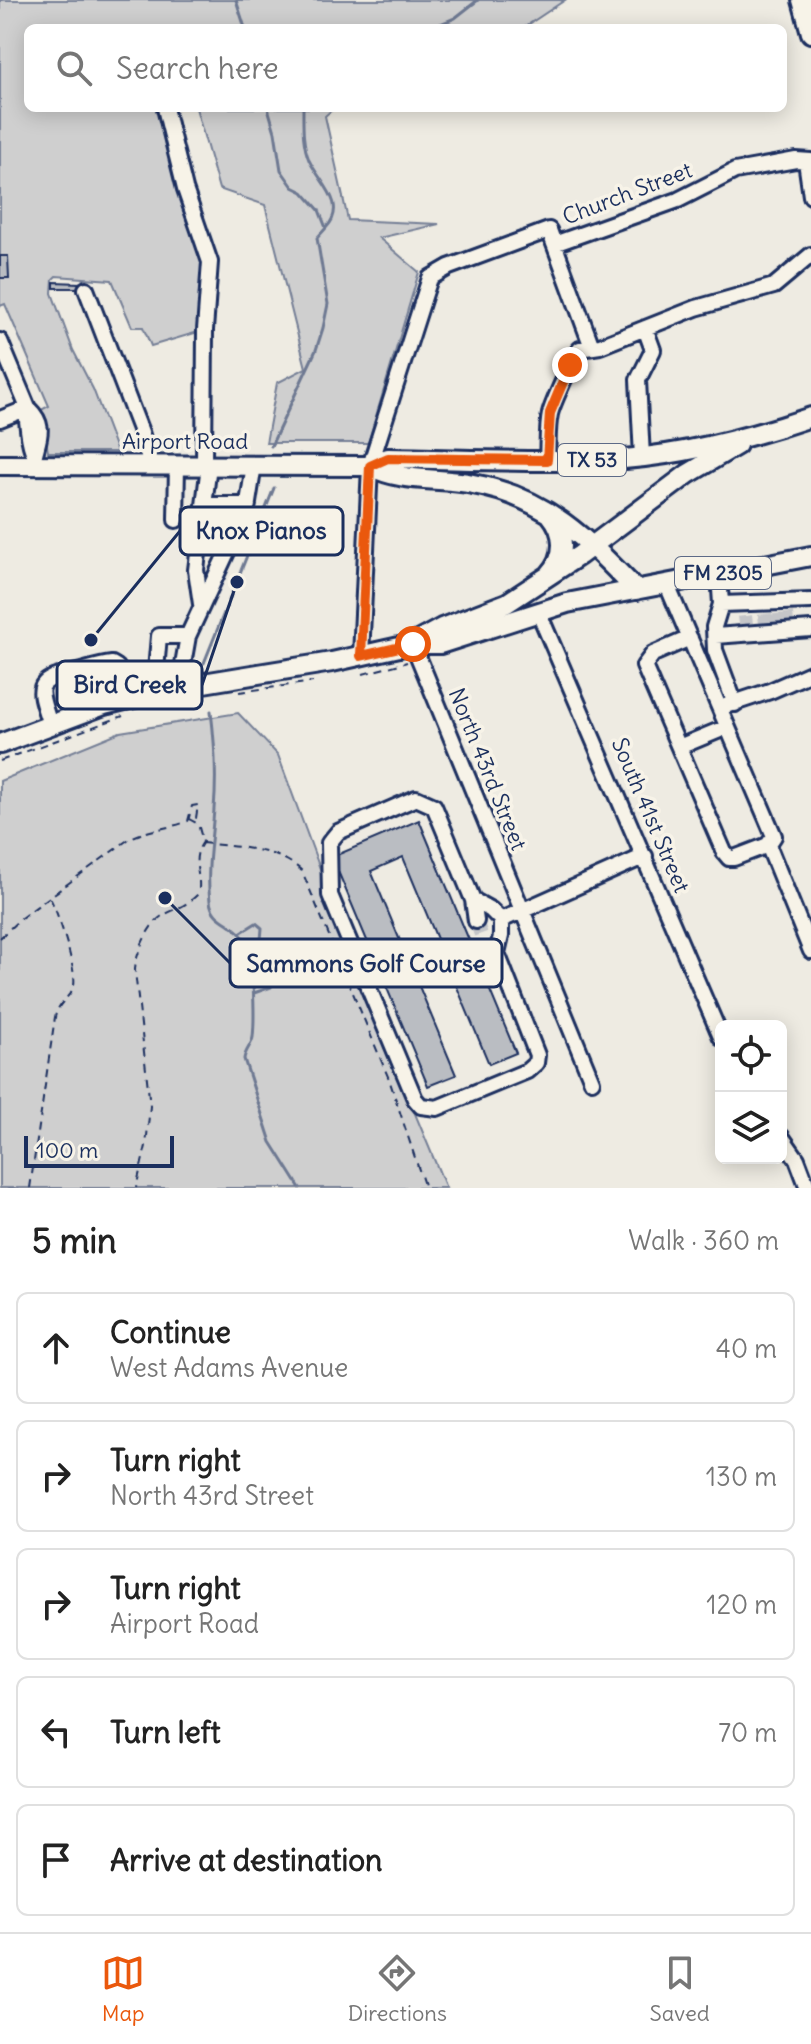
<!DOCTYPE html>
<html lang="en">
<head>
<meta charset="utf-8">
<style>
	:root { --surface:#fff; --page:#f6f6f6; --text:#222; --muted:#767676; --line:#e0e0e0; --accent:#ea580c }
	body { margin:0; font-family:Delius,sans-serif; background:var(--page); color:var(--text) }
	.controls { position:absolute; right:24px; bottom:24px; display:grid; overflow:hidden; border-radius:12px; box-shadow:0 4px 20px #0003 }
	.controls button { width:72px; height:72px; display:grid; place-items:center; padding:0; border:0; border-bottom:2px solid var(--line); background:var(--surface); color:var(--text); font:40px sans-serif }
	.scale { position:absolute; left:24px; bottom:20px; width:150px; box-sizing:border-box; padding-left:8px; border:4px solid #1b2f5e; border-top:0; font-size:22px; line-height:28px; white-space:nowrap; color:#1b2f5e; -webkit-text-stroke:6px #f7f3e8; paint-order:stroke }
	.stop { position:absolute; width:24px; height:24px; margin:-18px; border:6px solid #ea580c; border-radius:50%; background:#fff }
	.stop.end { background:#ea580c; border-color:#fff; box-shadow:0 2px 8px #0008 }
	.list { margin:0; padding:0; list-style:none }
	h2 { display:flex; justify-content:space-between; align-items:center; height:104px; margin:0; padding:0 32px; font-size:34px }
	h2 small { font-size:26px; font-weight:400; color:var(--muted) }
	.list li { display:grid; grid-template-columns:52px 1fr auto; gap:24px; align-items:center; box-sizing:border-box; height:112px; margin:0 16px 16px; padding:0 16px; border:2px solid var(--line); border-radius:12px }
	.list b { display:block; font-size:30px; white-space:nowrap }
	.list p { margin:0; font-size:26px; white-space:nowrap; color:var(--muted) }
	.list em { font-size:26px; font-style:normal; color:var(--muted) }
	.icon { flex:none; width:44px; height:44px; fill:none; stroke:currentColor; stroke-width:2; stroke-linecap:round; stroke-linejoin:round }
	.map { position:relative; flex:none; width:811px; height:1188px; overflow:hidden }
	.search { position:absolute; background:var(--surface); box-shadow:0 4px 20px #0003; left:24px; right:24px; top:24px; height:88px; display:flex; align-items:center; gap:20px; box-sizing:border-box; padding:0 28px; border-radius:12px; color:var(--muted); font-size:30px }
	.sheet { height:744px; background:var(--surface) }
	nav { display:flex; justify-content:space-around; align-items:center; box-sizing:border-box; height:112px; border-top:2px solid var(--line); background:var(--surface); font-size:22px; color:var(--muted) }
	nav a { display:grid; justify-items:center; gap:4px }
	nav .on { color:var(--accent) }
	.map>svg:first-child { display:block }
</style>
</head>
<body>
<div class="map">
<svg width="811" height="1188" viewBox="0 0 811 1188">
	<rect width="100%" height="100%" fill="#eeebe2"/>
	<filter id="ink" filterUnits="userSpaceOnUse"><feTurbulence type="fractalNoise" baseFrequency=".0125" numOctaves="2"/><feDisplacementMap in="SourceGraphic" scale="16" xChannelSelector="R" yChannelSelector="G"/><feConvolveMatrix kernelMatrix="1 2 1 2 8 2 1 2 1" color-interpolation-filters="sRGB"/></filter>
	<g filter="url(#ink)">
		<path fill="#cfcfcf" stroke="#757f96" stroke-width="2" d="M0,0H565L523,28H28V108H165L210,262L205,330L151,346L143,327H132L112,280L56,276L53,279L52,293L73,350L93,389L117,452H48L41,410L49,406L5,304L0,306Z
			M196,108H334L325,116L348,220L439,224L379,238L419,272L368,443H266L277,383L306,368L265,205L219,189Z
			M238,713L278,755L374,1015L446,1188H0V781L120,732Z"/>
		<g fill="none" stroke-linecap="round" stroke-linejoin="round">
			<path stroke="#6e7992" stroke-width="3" d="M236,0L245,28
				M431,28L455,18L478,0
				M268,108L275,132L281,170L293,187L303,192L319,210L326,228L317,238L328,304L323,328L316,350L271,446
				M303,108C303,125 302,143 309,160C319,182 349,204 326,228
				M204,663L274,488
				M211,711C215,744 217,777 214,809C212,840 206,870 210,901C212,922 235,922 245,940C254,953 255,1019 253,1037C252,1045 245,1050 244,1059L271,1142L300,1188
				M240,933L256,923L262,928L260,952L271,987L254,993"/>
		</g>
		<path fill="#babdc2" stroke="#1b2f5e" stroke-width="2" d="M0,256H8L9,278H0Z
			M54,282L80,283V288H54Z
			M419,820L516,1053L489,1064L403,857L371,871L456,1075L428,1086L332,857Z"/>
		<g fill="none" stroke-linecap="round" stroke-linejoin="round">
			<path stroke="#c4c5c8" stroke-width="14" stroke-dasharray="14 7" stroke-linecap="butt" d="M786,613L787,622
				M765,614L766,624
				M775,614L776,623
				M745,616L746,624
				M476,921L483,940"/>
			<defs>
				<path id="minor" d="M165,108L185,189L210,262L205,330L204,465
					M806,161L811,196
					M554,244L678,200L735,171L796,160L811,161
					M86,289L141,432L151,465
					M0,341L28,408C50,429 35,442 33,465
					M27,408C26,419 29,444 34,454
					M0,419L28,408
					M642,457L638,380L653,350L645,328
					M547,460C548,445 547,428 550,414C552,405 574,355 580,349L600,346L696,308L774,286L811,255
					M204,505H248
					M176,520L177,465
					M719,574L721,604L714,627L715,650L735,704
					M667,585L774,836L768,845L734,858H729L724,852L644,666L653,654L690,638
					M201,604L196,570L209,465
					M721,604L811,601
					M538,611L721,1037
					M715,636L811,629
					M413,644L592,1081
					M361,656L370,466L430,278L449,267L549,230L592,347
					M179,687L188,636
					M154,693L159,636H188L247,509L254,465
					M728,705L770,691L811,673
					M50,725C41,694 30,681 68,674C83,671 97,666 112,664L117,667L127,699
					M679,747L727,727
					M768,845L811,951
					M473,900L476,921
					M501,920V936L497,953L537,1055L536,1063L527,1071L437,1108L421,1106L415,1099L330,895L329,843L338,832L416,798L434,806L473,900L491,910L501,920L645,856
					M781,1136L797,1159L808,1188"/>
				<path id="major" d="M802,0L811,33
					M0,465L370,466L388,458C461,459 535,463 608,460C677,457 746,439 811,417
					M370,466C402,483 437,477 473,484C546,497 587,539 636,590
					M550,574C566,556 566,533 550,514
					M416,642L442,628L507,603L580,555L688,474L737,445
					M0,744L104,705L179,687L332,662L413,644H440L567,603L811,556"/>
			</defs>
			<use href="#minor" stroke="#1b2f5e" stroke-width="20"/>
			<use href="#major" stroke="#1b2f5e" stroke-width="24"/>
			<path stroke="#1b2f5e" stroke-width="2" stroke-dasharray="8 6" stroke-linecap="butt" d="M363,674L407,662
				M239,692L313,682
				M0,761L123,716
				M202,843C235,847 276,847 302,871L389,1079L425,1188
				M0,938L21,918L129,839C147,829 169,829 188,821L192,806L198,805L196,818L189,819L198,824L203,842C189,861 203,875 198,894C173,919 159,903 141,946C138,955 135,961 135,971L150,1106L146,1146L136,1188
				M30,1188L55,1017C59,1000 71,998 74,985C77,971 58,912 50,898"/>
			<use href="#minor" stroke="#f7f3e8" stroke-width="14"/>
			<use href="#major" stroke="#f7f3e8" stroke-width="18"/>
		</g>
	</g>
	<g fill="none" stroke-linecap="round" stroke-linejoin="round" filter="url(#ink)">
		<path stroke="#ea580c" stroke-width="10" d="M413,644L361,656L370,466L388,458L547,460L550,413L570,365"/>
	</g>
	<g text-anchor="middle" stroke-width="7" stroke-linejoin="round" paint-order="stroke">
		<g fill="#f7f3e8" stroke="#5d6a87" stroke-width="2">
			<rect x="558" y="444" width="68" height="32" rx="6"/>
			<rect x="675" y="557" width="96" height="32" rx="6"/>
		</g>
		<g font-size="20" font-weight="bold" fill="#1b2f5e">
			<text x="592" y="467">TX 53</text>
			<text x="723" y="580">FM 2305</text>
		</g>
		<g font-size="22" fill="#1b2f5e" stroke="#f7f3e8">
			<text transform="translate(627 193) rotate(-21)" y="8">Church Street</text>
			<text x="185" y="449">Airport Road</text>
			<text transform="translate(488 769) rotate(68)" y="8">North 43rd Street</text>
			<text transform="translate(651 815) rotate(67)" y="8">South 41st Street</text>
		</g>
	</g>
	<path fill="none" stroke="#1b2f5e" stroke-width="3" d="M91 640L180 531M237 582L202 685M165 898L230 963"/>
	<g fill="#1b2f5e" stroke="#f7f3e8" stroke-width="3">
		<circle cx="91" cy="640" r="8"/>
		<circle cx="237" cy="582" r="8"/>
		<circle cx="165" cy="898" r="8"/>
	</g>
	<g fill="#f7f3e8" stroke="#1b2f5e" stroke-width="3">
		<rect x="180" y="507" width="163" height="48" rx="8"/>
		<rect x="57" y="661" width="145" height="48" rx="8"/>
		<rect x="230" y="939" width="272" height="48" rx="8"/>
	</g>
	<g font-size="24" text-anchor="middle" font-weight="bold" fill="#1b2f5e">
		<text x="261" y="539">Knox Pianos</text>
		<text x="130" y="693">Bird Creek</text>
		<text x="366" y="972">Sammons Golf Course</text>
	</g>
</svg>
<div class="controls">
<button><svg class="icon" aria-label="locate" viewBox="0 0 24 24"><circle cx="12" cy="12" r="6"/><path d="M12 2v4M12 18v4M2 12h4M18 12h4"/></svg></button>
<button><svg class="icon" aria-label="layers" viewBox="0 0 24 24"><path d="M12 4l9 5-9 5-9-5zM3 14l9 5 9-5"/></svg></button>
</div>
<div class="scale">100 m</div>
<div class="stop" style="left:413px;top:644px"></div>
<div class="stop end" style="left:570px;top:365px"></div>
<div class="search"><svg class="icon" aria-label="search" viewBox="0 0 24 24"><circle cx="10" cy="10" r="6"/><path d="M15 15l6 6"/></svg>Search here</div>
</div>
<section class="sheet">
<h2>5 min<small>Walk · 360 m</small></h2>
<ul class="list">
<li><svg class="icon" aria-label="ahead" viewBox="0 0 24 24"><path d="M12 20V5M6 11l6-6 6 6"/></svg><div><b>Continue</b><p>West Adams Avenue</p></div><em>40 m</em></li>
<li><svg class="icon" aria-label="right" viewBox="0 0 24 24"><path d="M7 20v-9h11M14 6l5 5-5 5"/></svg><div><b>Turn right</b><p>North 43rd Street</p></div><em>130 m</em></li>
<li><svg class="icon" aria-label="right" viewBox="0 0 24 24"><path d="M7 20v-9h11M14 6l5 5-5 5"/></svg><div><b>Turn right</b><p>Airport Road</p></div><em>120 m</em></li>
<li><svg class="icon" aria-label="left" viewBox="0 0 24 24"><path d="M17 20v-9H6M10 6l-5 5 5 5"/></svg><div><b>Turn left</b></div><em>70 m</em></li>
<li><svg class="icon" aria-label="arrive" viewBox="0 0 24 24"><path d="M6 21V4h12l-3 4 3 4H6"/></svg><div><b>Arrive at destination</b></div></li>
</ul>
</section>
<nav>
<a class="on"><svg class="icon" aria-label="map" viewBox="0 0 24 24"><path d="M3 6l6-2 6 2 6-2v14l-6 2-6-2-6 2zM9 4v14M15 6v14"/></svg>Map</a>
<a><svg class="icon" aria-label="directions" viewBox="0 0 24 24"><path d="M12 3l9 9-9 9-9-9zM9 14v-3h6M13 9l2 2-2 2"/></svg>Directions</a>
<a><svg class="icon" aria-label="saved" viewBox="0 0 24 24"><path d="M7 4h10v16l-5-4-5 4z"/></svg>Saved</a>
</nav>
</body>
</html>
